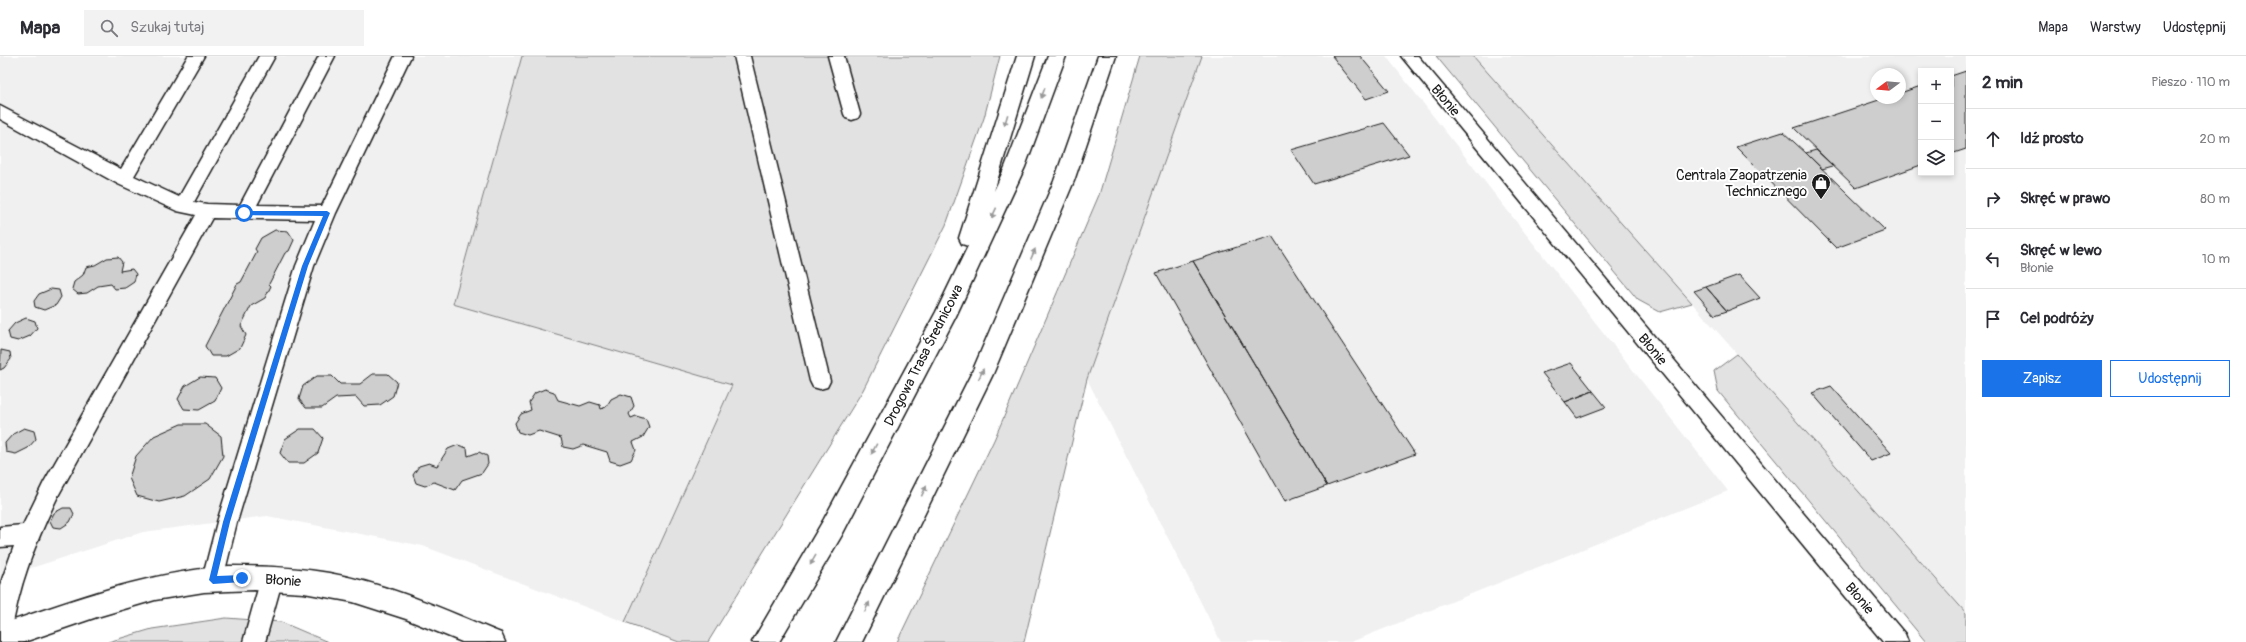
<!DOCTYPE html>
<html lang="pl">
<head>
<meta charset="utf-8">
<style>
	:root { --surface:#fff; --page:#f2f2f3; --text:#2b2b33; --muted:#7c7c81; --line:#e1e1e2; --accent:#1a73e8 }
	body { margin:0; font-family:Pangolin,sans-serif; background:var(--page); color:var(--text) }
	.controls { position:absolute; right:12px; top:12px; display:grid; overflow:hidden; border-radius:0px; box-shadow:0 2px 6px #0003 }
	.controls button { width:36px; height:36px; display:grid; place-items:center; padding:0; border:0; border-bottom:1px solid var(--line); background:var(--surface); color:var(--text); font:20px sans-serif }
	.compass { position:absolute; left:1870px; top:12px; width:36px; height:36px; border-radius:50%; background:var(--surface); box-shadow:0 2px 6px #0003; rotate:254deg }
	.stop { position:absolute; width:12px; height:12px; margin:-9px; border:3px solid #1a73e8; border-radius:50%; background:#fff }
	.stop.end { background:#1a73e8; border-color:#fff; box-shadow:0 1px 4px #0008 }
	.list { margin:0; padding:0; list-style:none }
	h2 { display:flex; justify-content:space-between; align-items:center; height:52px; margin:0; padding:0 16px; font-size:17px }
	h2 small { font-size:13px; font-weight:400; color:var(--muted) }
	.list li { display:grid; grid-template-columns:26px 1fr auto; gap:12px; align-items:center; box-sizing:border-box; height:60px; padding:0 16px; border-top:1px solid var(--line) }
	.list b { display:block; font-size:15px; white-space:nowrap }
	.list p { margin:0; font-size:13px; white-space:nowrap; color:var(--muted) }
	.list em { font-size:13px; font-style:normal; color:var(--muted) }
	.actions { display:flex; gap:8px; padding:12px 16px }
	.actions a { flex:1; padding:9px 0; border:1px solid var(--accent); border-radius:0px; text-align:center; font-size:14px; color:var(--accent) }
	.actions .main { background:var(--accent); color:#fff }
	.icon { flex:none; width:22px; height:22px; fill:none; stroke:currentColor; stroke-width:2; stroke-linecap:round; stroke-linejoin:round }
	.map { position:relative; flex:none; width:1966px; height:586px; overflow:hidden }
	header { display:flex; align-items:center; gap:24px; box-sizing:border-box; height:56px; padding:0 20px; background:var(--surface); border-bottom:1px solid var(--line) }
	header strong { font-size:19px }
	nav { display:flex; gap:22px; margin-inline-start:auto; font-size:14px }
	.search { width:280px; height:36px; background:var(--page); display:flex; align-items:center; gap:10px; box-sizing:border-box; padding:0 14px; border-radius:0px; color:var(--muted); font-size:15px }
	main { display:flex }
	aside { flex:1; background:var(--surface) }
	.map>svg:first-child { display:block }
</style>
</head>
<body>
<header>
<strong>Mapa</strong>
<div class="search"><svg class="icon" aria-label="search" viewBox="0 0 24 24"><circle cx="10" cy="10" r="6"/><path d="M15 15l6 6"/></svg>Szukaj tutaj</div>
<nav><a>Mapa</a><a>Warstwy</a><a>Udostępnij</a></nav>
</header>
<main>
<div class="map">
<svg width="1966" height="586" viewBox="0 0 1966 586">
	<rect width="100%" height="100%" fill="#fff"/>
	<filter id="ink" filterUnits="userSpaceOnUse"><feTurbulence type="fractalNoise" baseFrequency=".025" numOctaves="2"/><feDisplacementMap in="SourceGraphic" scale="8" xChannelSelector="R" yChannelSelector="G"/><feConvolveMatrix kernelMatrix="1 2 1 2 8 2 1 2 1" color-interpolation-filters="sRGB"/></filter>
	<g filter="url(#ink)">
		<path fill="#f0f0f0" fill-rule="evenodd" d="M0,0H522L453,248L732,329L625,566L423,490L267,460L143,476L0,522Z
			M1202,0H1386L1728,435L1351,586H1221L1087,323Z
			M1473,0H1966V557L1692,247ZM1921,15H1951V117H1921ZM1876,18H1900V42H1876Z"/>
		<path fill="#e2e2e2" stroke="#7f7f7f" d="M522,0H1000L984,62L946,169L863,334L708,586H679L625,566L732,329L453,248Z
			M1140,0H1202L1087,323L1024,586H897L994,384L1099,139Z
			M1436,0H1473L1692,247L1660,256L1638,244Z
			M1737,298L1966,557V586H1926L1718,335L1714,315Z
			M226,562L281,566L328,586H108L152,573Z"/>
		<path fill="#cecece" stroke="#1c1c1c" d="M1332,0H1360L1389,35L1366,43Z
			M1966,15V93L1951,98V20Z
			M1921,30V109L1856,132L1794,72L1885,42H1900V37Z
			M1384,67L1409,99L1314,128L1291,94Z
			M1783,76L1806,97L1885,174L1836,192L1736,91Z
			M1816,94L1833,110L1822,113L1806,97Z
			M275,174L288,175L294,184L289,195L285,197L269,228L271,230L265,242L251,250L241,270L246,279L240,292L226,300H211L205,290L237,228L241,226L257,196L255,193L261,182Z
			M1272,180L1415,398L1327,430L1193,205Z
			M118,201L122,206L120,215L132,213L136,218L134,226L125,232L115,233L111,228L98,230L87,237L78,238L72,233L74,226L83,219L86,211L95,209L107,202Z
			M1193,205L1327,430L1285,445L1156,217Z
			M1739,219L1760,242L1727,255L1706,231Z
			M1706,231L1727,255L1715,259L1694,235Z
			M51,233L59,234L61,241L56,249L44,254L35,251L34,245L39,238Z
			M26,262L35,265L37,272L30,280L18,285L10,283L8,275L15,267Z
			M1,294L10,296L11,303L4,312L0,314Z
			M1571,307L1593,335L1565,346L1542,317Z
			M373,318H388L397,326L393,340L380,349L364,350L356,341L336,342L322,352H306L299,343L303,330L317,320H332L340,328H360Z
			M200,321L215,322L221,332L215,345L199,354L184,353L178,343L185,330Z
			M1831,330L1891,397L1871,405L1812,337Z
			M545,333L554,336L558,344L580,350L590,346L600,349L601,353L606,351L611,343L621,338L631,341L634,350L629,358L631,362L636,360L646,363L649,371L643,381L633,386L636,394L631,404L620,408L610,405L607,396L584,389L573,393L563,391L561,382L539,375L528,379L518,376L515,367L521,358L531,354L529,346L535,337Z
			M1593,335L1606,351L1577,362L1565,346Z
			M181,368H205L221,380L223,400L210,423L185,440L159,446L137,440L129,422L136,400L154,380Z
			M24,372L34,375L36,383L28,392L16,398L6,396L5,387L13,378Z
			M300,373H315L323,382L318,397L304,407H288L280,397L285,383Z
			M458,389L467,392L468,400L479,396L487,400L488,408L482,417L462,424L455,434L434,426L425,430L416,427L413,419L419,410L429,407L437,410L448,393Z
			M63,452H71L74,458L70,466L61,472L53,471L50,465L54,457Z"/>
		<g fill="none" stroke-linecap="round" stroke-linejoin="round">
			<defs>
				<path id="lane" d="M188,0H204L134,120L179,141L259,0H275L194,146L207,148L240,149L319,0H335L257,149L322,150L395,0H411L336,157L314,210L237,466L221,531L213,534L205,531L202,524L217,466L296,210L315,164L212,162L58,440C36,485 18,530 11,580L9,586H0V529L14,490L0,491V471L23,469L44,426L196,159L177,155L118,128L0,63V50L121,113Z
					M734,0H750L830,325L827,331L820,333L813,331L810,325Z
					M828,0H844L860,58L858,62L852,64L846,62L844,58Z
					M1401,0H1418L1905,578L1908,586H1883Z
					M272,512L280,515L283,522L265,586H243L261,522L264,515Z"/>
				<path id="secondary" d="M229,510C263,510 296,511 329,517C389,528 445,554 501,577L505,586H462L406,563L353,546L304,537L254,534L204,536L155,544L97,561L24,586H0V569C75,543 149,516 229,510Z"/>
				<path id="primary" d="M1017,0H1035L994,135L1005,111L1048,0H1066L1025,111L956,260L842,479L779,586H752L824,463L936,256L968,190L962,188L959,182Z
					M1098,0H1116L1074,125L993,318L862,586H836L972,316L1054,125Z"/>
			</defs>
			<use href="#lane" stroke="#1c1c1c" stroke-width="3"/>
			<use href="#secondary" stroke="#1c1c1c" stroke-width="3"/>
			<use href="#primary" stroke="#1c1c1c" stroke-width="3"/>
			<use href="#lane" fill="#fff" fill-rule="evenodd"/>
			<use href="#secondary" fill="#fff" fill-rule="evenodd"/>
			<use href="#primary" fill="#fff" fill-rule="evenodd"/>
		</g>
		<defs><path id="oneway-solid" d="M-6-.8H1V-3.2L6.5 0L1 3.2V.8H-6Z"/></defs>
		<g fill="#999">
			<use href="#oneway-solid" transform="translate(1043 37) rotate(110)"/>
			<use href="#oneway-solid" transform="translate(1006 64) rotate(107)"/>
			<use href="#oneway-solid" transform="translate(994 157) rotate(115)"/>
			<use href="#oneway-solid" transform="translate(1033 198) rotate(-67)"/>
			<use href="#oneway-solid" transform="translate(981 318) rotate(-65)"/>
			<use href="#oneway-solid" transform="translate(874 393) rotate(118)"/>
			<use href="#oneway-solid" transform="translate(924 435) rotate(-64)"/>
			<use href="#oneway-solid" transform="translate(813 504) rotate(120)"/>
			<use href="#oneway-solid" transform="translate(867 551) rotate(-64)"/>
		</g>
	</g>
	<path fill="#1a73e8" d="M244,155H327L330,157L308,210L230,466L217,520L242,519L246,522L242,526L213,528L209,524L223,466L302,210L323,160L244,159L241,157Z"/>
	<defs>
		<symbol id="shop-pin" viewBox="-11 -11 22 30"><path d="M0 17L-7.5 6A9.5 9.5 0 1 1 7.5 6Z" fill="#1c1c1c" stroke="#fff"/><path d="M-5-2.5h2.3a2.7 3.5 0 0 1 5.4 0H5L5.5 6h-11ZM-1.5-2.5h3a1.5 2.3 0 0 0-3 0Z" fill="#fff"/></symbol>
	</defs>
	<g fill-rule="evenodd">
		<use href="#shop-pin" x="1810" y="116" width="22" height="30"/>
	</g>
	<g text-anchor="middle" stroke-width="4" stroke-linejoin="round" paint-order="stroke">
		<g font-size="14" fill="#1c1c1c" stroke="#fff">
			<text transform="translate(1446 44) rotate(50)" y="5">Błonie</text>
			<text transform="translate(1653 293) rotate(50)" y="5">Błonie</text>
			<text transform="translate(923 299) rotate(-63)" y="5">Drogowa Trasa Średnicowa</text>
			<text transform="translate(283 524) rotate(4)" y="5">Błonie</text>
			<text transform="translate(1860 542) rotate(50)" y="5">Błonie</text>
		</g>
		<g font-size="14" fill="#1c1c1c" stroke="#fff" text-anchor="end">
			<text x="1807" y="124">Centrala Zaopatrzenia<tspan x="1807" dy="16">Technicznego</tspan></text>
		</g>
	</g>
</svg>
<div class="controls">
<button>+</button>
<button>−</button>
<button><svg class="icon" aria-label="layers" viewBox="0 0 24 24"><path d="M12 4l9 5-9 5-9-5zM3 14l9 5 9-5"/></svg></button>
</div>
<svg class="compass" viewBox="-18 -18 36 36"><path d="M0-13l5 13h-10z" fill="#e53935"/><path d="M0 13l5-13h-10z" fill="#7c7c81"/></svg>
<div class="stop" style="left:244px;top:157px"></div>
<div class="stop end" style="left:242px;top:522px"></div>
</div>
<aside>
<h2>2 min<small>Pieszo · 110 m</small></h2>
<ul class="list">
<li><svg class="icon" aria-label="ahead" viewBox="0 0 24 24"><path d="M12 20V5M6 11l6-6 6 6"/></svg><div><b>Idź prosto</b></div><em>20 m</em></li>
<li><svg class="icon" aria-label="right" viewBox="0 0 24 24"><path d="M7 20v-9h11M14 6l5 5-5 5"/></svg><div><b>Skręć w prawo</b></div><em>80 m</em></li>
<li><svg class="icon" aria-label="left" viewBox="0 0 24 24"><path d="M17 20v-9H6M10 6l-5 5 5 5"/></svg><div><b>Skręć w lewo</b><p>Błonie</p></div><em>10 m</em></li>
<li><svg class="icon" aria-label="arrive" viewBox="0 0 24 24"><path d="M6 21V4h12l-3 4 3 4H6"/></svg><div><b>Cel podróży</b></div></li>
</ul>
<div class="actions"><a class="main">Zapisz</a><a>Udostępnij</a></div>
</aside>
</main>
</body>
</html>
